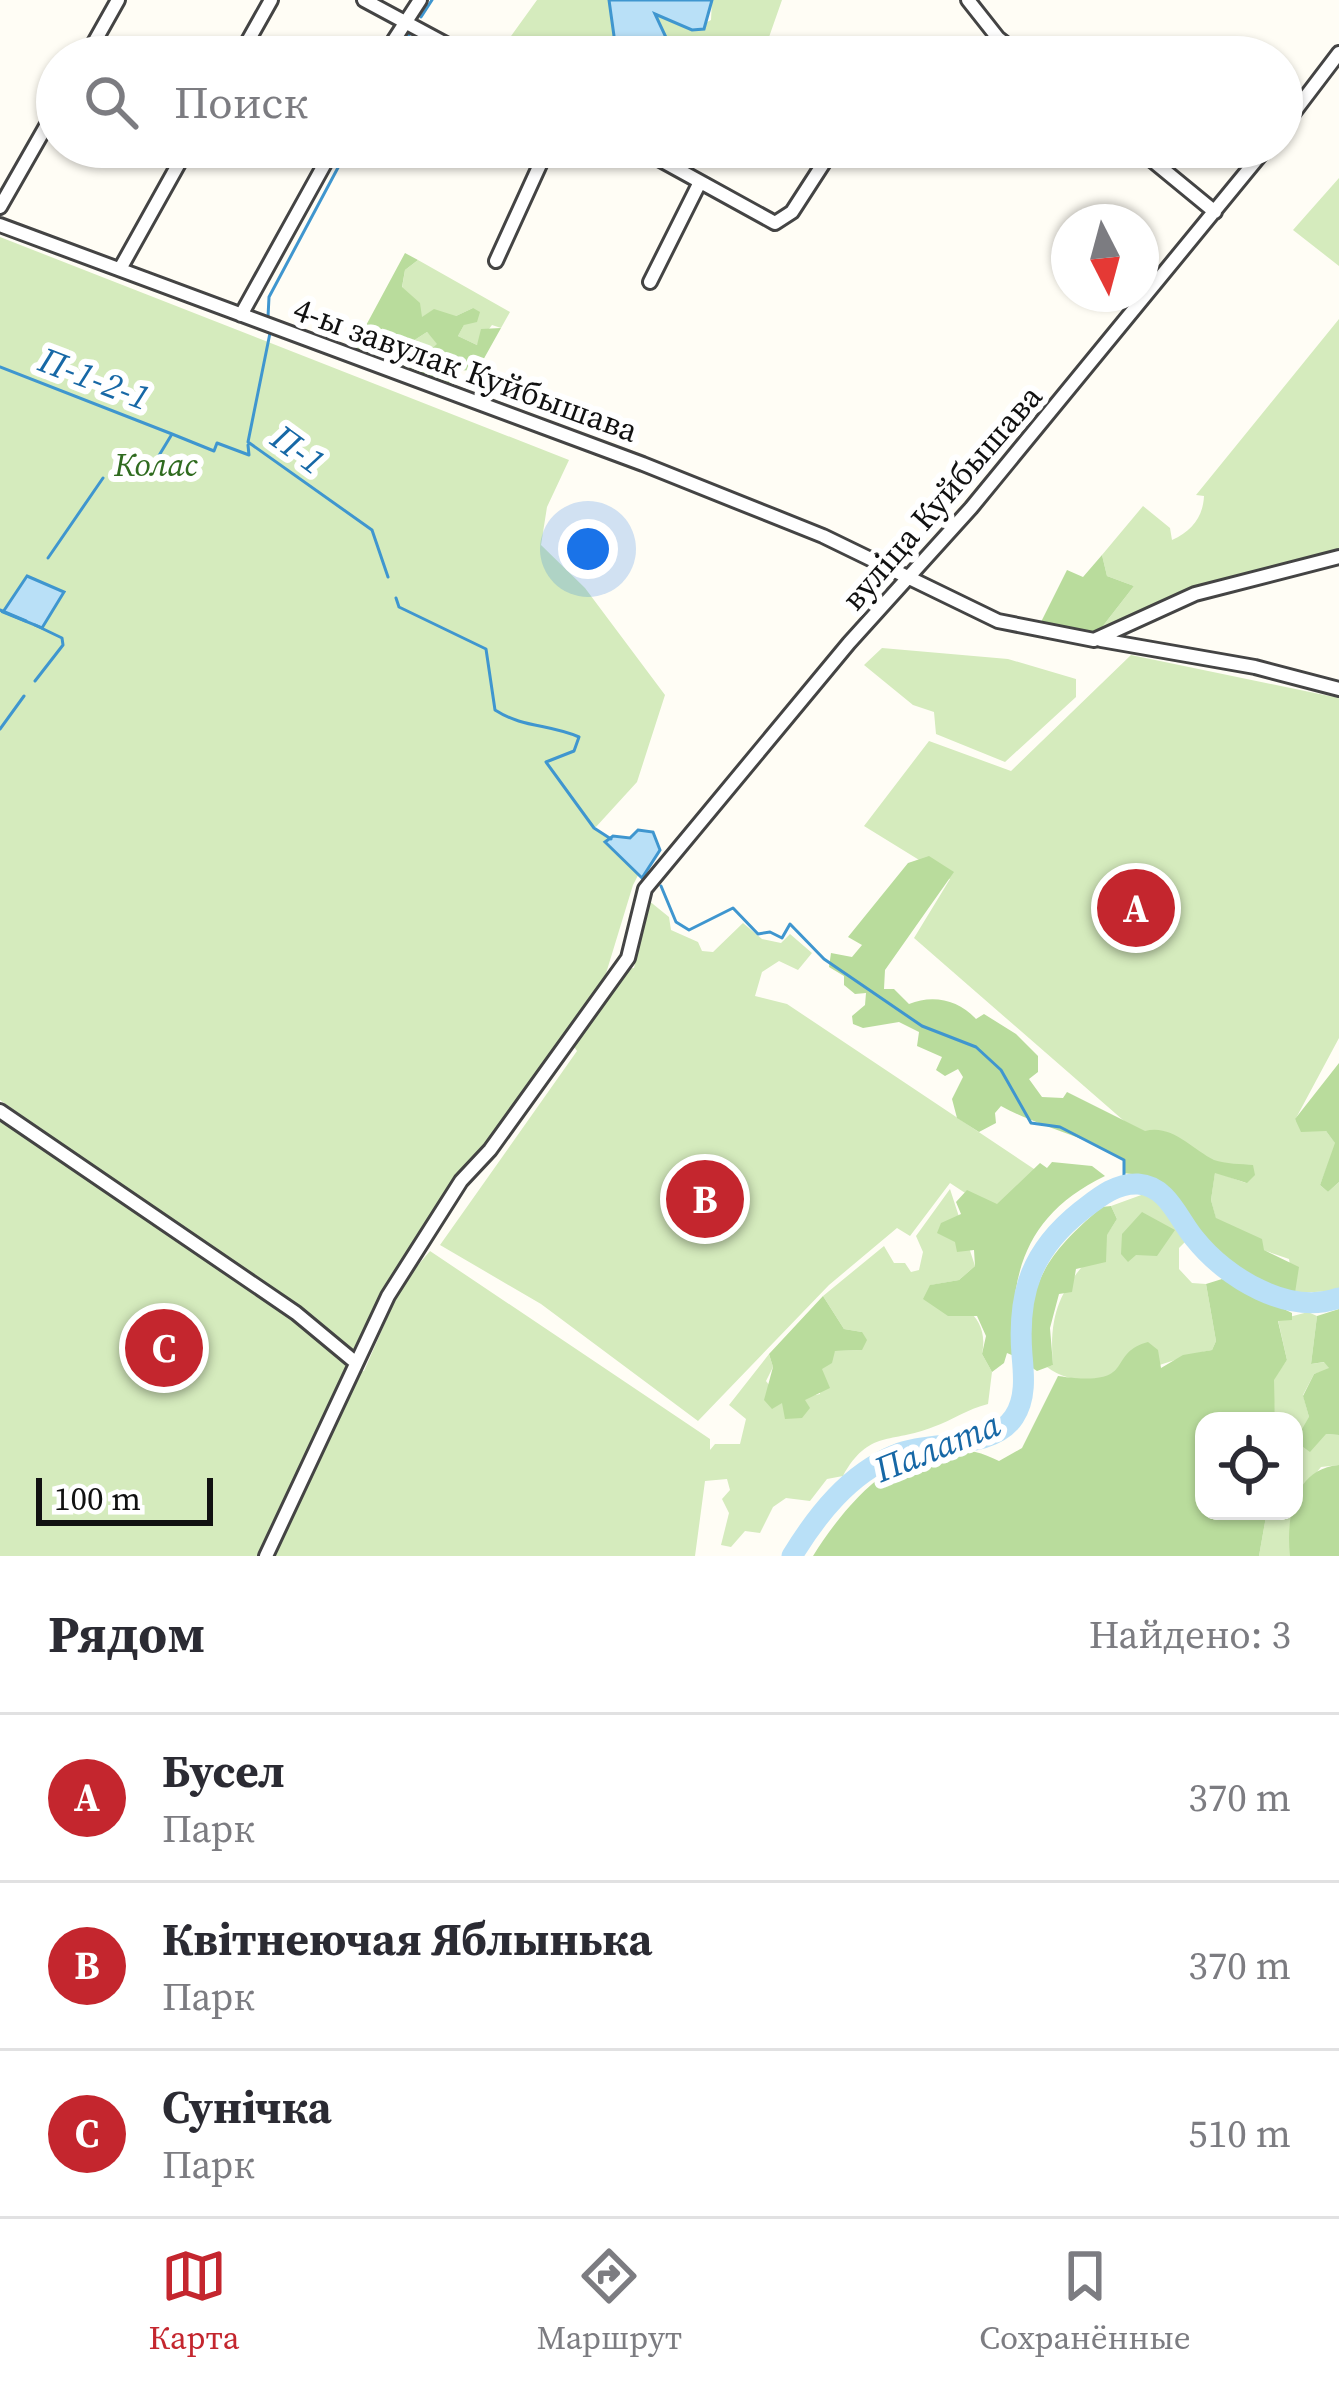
<!DOCTYPE html>
<html lang="ru">
<head>
<meta charset="utf-8">
<style>
	:root { --surface:#fff; --page:#f7f7f7; --text:#2b2b33; --muted:#7c7c81; --line:#e1e1e2; --accent:#c4262e }
	body { margin:0; font-family:"Source Serif 4",serif; background:var(--page); color:var(--text) }
	.controls { position:absolute; right:36px; bottom:36px; display:grid; overflow:hidden; border-radius:24px; box-shadow:0 3px 9px #0004 }
	.controls button { width:108px; height:108px; display:grid; place-items:center; padding:0; border:0; border-bottom:3px solid var(--line); background:var(--surface); color:var(--text); font:60px sans-serif }
	.compass { position:absolute; left:1051px; top:204px; width:108px; height:108px; border-radius:50%; background:var(--surface); box-shadow:0 3px 9px #0004; rotate:174deg }
	.scale { position:absolute; left:36px; bottom:30px; width:177px; box-sizing:border-box; padding-left:12px; border:6px solid #111; border-top:0; font-size:33px; line-height:42px; white-space:nowrap; color:#111; -webkit-text-stroke:9px #fff; paint-order:stroke }
	.you { position:absolute; left:588px; top:549px; width:42px; height:42px; margin:-30px; border:9px solid #fff; border-radius:50%; background:#1a73e8; box-shadow:0 0 0 18px #1a73e833 }
	.badge { display:grid; place-items:center; width:78px; height:78px; border-radius:50%; background:var(--accent); color:#fff; font-size:39px; font-weight:700 }
	.pin { position:absolute; translate:-50% -50%; border:6px solid #fff; box-shadow:0 3px 12px #0006 }
	.list { margin:0; padding:0; list-style:none }
	h2 { display:flex; justify-content:space-between; align-items:center; height:156px; margin:0; padding:0 48px; font-size:51px }
	h2 small { font-size:39px; font-weight:400; color:var(--muted) }
	.list li { display:grid; grid-template-columns:78px 1fr auto; gap:36px; align-items:center; box-sizing:border-box; height:168px; padding:0 48px; border-top:3px solid var(--line) }
	.list b { display:block; font-size:45px; white-space:nowrap }
	.list p { margin:0; font-size:39px; white-space:nowrap; color:var(--muted) }
	.list em { font-size:39px; font-style:normal; color:var(--muted) }
	.icon { flex:none; width:66px; height:66px; fill:none; stroke:currentColor; stroke-width:2; stroke-linecap:round; stroke-linejoin:round }
	.map { position:relative; flex:none; width:1339px; height:1556px; overflow:hidden }
	.search { position:absolute; background:var(--surface); box-shadow:0 3px 9px #0004; left:36px; right:36px; top:36px; height:132px; display:flex; align-items:center; gap:30px; box-sizing:border-box; padding:0 42px; border-radius:66px; color:var(--muted); font-size:45px }
	.sheet { height:660px; background:var(--surface) }
	nav { display:flex; justify-content:space-around; align-items:center; box-sizing:border-box; height:168px; border-top:3px solid var(--line); background:var(--surface); font-size:33px; color:var(--muted) }
	nav a { display:grid; justify-items:center; gap:6px }
	nav .on { color:var(--accent) }
	.map>svg:first-child { display:block }
</style>
</head>
<body>
<div class="map">
<svg width="1339" height="1556" viewBox="0 0 1339 1556">
	<rect width="100%" height="100%" fill="#fffdf5"/>
	<path fill="#d5ebbd" d="M537,0H609L614,36L608,45L616,57H496Z
		M712,0H782L762,57H659L654,14L692,30L711,20Z
		M1339,178V266L1293,230Z
		M0,237L569,460L547,507L541,545L585,588L665,695L637,782L595,828L645,862L633,885L604,980L417,1236L353,1350L0,1100Z
		M418,260L510,312L501,328L492,325L477,345L458,336L473,308L456,316L421,318L402,288L405,270Z
		M1339,319V550L1227,581L1099,631L1134,586L1107,576L1102,555L1143,506L1170,528L1172,540C1192,531 1203,517 1204,496L1196,495Z
		M427,332L438,344L426,365L413,373L379,360L391,341H413Z
		M882,648L1008,659L1076,679V697L1005,762L936,734L934,712L913,705L864,665Z
		M1131,655L1339,698V1038L1295,1120L1326,1131L1336,1144L1320,1185L1328,1192L1339,1182V1288L1334,1291L1295,1293L1289,1259L1263,1250L1216,1219L1211,1200L1215,1172L1246,1183L1131,1127L914,938L950,879L864,826L929,741L1011,771Z
		M648,900L669,917L671,930L698,942L702,951L713,952L743,923L762,939L781,943L790,934L812,953L798,970L779,961L762,972L755,996L787,1004L1043,1175L1000,1216L950,1183L910,1236L897,1228L829,1285L698,1421L541,1304L440,1245L577,1051L572,1044L625,969L634,968Z
		M0,1119L301,1326L357,1372L364,1371L402,1284L430,1251L710,1439V1450L715,1444H740L746,1419L729,1405L769,1354L773,1367L766,1381L782,1402L820,1394L821,1368L835,1351L862,1350V1332L844,1329L823,1296L884,1246L894,1263H905L911,1272L919,1270L923,1252L916,1236L950,1189L975,1266L959,1280L931,1285C960,1304 990,1315 982,1354L992,1372L988,1404C967,1409 953,1420 933,1427C891,1444 869,1429 843,1476L827,1479L810,1501L786,1498L773,1507L760,1533L745,1531L731,1547L721,1545L729,1513L722,1499L730,1490L727,1479L705,1481L695,1556H0Z
		M1144,1194L1163,1205L1187,1240L1179,1248V1269L1192,1283L1206,1284L1216,1341L1212,1350C1165,1358 1091,1401 1047,1367L1053,1365C1046,1286 1081,1278 1117,1219L1111,1206Z
		M1308,1312L1317,1316L1311,1364L1325,1362L1330,1369L1314,1374L1303,1395L1309,1417L1326,1434L1339,1435V1465L1321,1467L1294,1500V1421H1275L1273,1380L1287,1360L1278,1320Z
		M1267,1511H1291L1290,1556H1259Z"/>
	<path fill="#b9dc9c" d="M405,253L418,260L405,270L402,287L420,303L422,317L434,309L456,316L473,308L480,312L477,322L464,325L458,336L477,345L481,329L501,328L477,371L459,370L450,388L413,373L426,365L427,353L437,344L427,332L413,341H391L379,360L358,351L356,344Z
		M1102,555L1107,576L1134,586L1099,631H1066L1041,622L1067,570L1083,577Z
		M929,856L954,872L885,970L884,989H894L909,1004C933,994 959,1000 976,1019L984,1014L1016,1034L1038,1056V1072L1029,1079L1042,1097L1063,1098L1067,1092L1145,1131C1172,1124 1192,1149 1214,1160C1225,1164 1242,1164 1253,1165L1255,1175L1247,1183L1215,1173L1211,1200L1216,1218L1262,1239L1264,1250L1299,1267L1295,1293C1252,1285 1212,1256 1187,1220C1181,1210 1177,1195 1168,1187C1155,1175 1140,1175 1123,1173L1124,1160C1084,1135 1041,1128 1001,1106L995,1113L996,1123L979,1132L957,1118L952,1099L963,1077L958,1069L945,1076L936,1070L942,1057L917,1046L919,1032L899,1022L863,1028L853,1024L852,1016L865,1005L866,993L855,994L844,985V976L829,967L831,953L852,957L862,945L848,937L908,863Z
		M1339,1063V1182L1328,1192L1320,1185L1335,1143L1326,1131L1301,1132L1295,1119Z
		M1052,1162L1092,1166L1105,1176C1026,1214 1008,1274 1014,1356L1007,1353L1004,1363L992,1372L982,1354L986,1336L977,1316H948L923,1299L930,1285L959,1280L975,1266L974,1250L957,1252L955,1242L937,1233L941,1223L961,1214L956,1202L967,1190L997,1204L1040,1163L1047,1168Z
		M1111,1206L1117,1219L1107,1235L1106,1262L1076,1269L1072,1292L1059,1294L1050,1328L1053,1365L1037,1371L1028,1365C1028,1284 1041,1259 1102,1207Z
		M1142,1212L1175,1230L1157,1256L1136,1255L1128,1262L1121,1254L1122,1234Z
		M1222,1279L1292,1313V1320L1278,1321L1287,1360L1274,1380L1275,1421H1204V1511H1267L1259,1556H813C851,1495 919,1419 999,1461L1022,1448L1058,1376C1140,1388 1104,1354 1148,1342L1158,1350L1161,1368L1183,1355L1212,1350L1216,1341L1206,1284Z
		M823,1296L844,1329L862,1332L867,1340L862,1350L835,1351L832,1363L822,1369L830,1388L805,1400L810,1408L802,1418L785,1419L782,1403L772,1409L764,1400L773,1367L769,1354Z
		M1339,1309V1435L1326,1434L1310,1452L1295,1441L1309,1417L1303,1396L1314,1374L1329,1368L1324,1362L1311,1364L1317,1316Z
		M1339,1465V1556H1290C1286,1519 1293,1469 1339,1465Z"/>
	<path fill="#b9e0f7" stroke="#3f96cf" stroke-width="3" d="M609,0H712L704,29L692,30L655,14L670,46L659,57H616L608,45L614,36Z
		M27,576L64,592L42,628L3,612Z
		M638,830L653,832L660,850L642,878L605,842L613,836L630,838Z"/>
	<g fill="none" stroke-linecap="round" stroke-linejoin="round">
		<path stroke="#3f96cf" stroke-width="3" d="M421,17L432,0
			M398,57L410,33
			M268,317L269,297L349,147
			M270,333L248,442L372,530L388,577
			M0,367L172,434
			M116,460L149,472L172,434L214,451L217,443L249,455L248,445
			M48,558L103,478
			M396,598L399,607L486,649L495,710C523,728 549,724 579,737L574,751L546,762L594,828L611,839
			M0,610L26,621
			M35,625L62,638L63,645L35,681
			M0,729L24,696
			M661,886L676,922L689,930L733,908L758,934L770,932L782,938L790,924L824,959L922,1026L976,1047L1001,1070L1031,1123L1060,1127L1124,1160V1186"/>
		<path stroke="#b9e0f7" stroke-width="21" d="M792,1556C817,1515 849,1474 895,1455C929,1440 992,1451 1014,1417C1026,1399 1024,1376 1022,1355C1017,1292 1032,1250 1081,1211C1098,1198 1115,1183 1138,1184C1168,1186 1178,1219 1195,1239C1226,1278 1289,1316 1339,1298"/>
		<defs>
			<path id="minor" d="M364,0L470,57
				M968,0L998,38L1022,57
				M86,57L118,0
				M239,57L271,0
				M383,57L420,0
				M1282,128L1339,53
				M637,147L775,223L792,212L834,147
				M1136,147L1215,212
				M0,207L57,107
				M0,225L643,464L823,536L998,621L1094,640L1195,594L1339,557
				M496,261L548,147
				M120,269L188,147
				M650,282L700,182
				M241,315L334,147
				M1101,640L1255,667L1339,689
				M0,1111L296,1313L355,1362
				M266,1556L388,1296L461,1181L490,1150L628,958L645,889L849,643L971,508L1267,147"/>
		</defs>
		<use href="#minor" stroke="#444" stroke-width="18"/>
		<use href="#minor" stroke="#fff" stroke-width="12"/>
	</g>
	<g text-anchor="middle" stroke-width="12" stroke-linejoin="round" paint-order="stroke">
		<g font-size="33" fill="#111" stroke="#fff">
			<text transform="translate(466 369) rotate(20)" y="12">4-ы завулак Куйбышава</text>
			<text transform="translate(941 497) rotate(-49)" y="12">вуліца Куйбышава</text>
		</g>
		<g font-size="33" font-style="italic" fill="#2f6b1f" stroke="#fff">
			<text x="156" y="476">Колас</text>
		</g>
		<g font-size="36" font-style="italic" fill="#1768a6" stroke="#fff">
			<text transform="translate(95 378) rotate(21)" y="13">П-1-2-1</text>
			<text transform="translate(299 449) rotate(36)" y="13">П-1</text>
			<text transform="translate(937 1446) rotate(-22)" y="13">Палата</text>
		</g>
	</g>
</svg>
<div class="controls">
<button><svg class="icon" aria-label="locate" viewBox="0 0 24 24"><circle cx="12" cy="12" r="6"/><path d="M12 2v4M12 18v4M2 12h4M18 12h4"/></svg></button>
</div>
<svg class="compass" viewBox="-18 -18 36 36"><path d="M0-13l5 13h-10z" fill="#e53935"/><path d="M0 13l5-13h-10z" fill="#7c7c81"/></svg>
<div class="scale">100 m</div>
<div class="you"></div>
<div class="pin badge" style="left:1136px;top:908px">A</div>
<div class="pin badge" style="left:705px;top:1199px">B</div>
<div class="pin badge" style="left:164px;top:1348px">C</div>
<div class="search"><svg class="icon" aria-label="search" viewBox="0 0 24 24"><circle cx="10" cy="10" r="6"/><path d="M15 15l6 6"/></svg>Поиск</div>
</div>
<section class="sheet">
<h2>Рядом<small>Найдено: 3</small></h2>
<ul class="list">
<li><span class="badge">A</span><div><b>Бусел</b><p>Парк</p></div><em>370 m</em></li>
<li><span class="badge">B</span><div><b>Квітнеючая Яблынька</b><p>Парк</p></div><em>370 m</em></li>
<li><span class="badge">C</span><div><b>Сунічка</b><p>Парк</p></div><em>510 m</em></li>
</ul>
</section>
<nav>
<a class="on"><svg class="icon" aria-label="map" viewBox="0 0 24 24"><path d="M3 6l6-2 6 2 6-2v14l-6 2-6-2-6 2zM9 4v14M15 6v14"/></svg>Карта</a>
<a><svg class="icon" aria-label="directions" viewBox="0 0 24 24"><path d="M12 3l9 9-9 9-9-9zM9 14v-3h6M13 9l2 2-2 2"/></svg>Маршрут</a>
<a><svg class="icon" aria-label="saved" viewBox="0 0 24 24"><path d="M7 4h10v16l-5-4-5 4z"/></svg>Сохранённые</a>
</nav>
</body>
</html>
